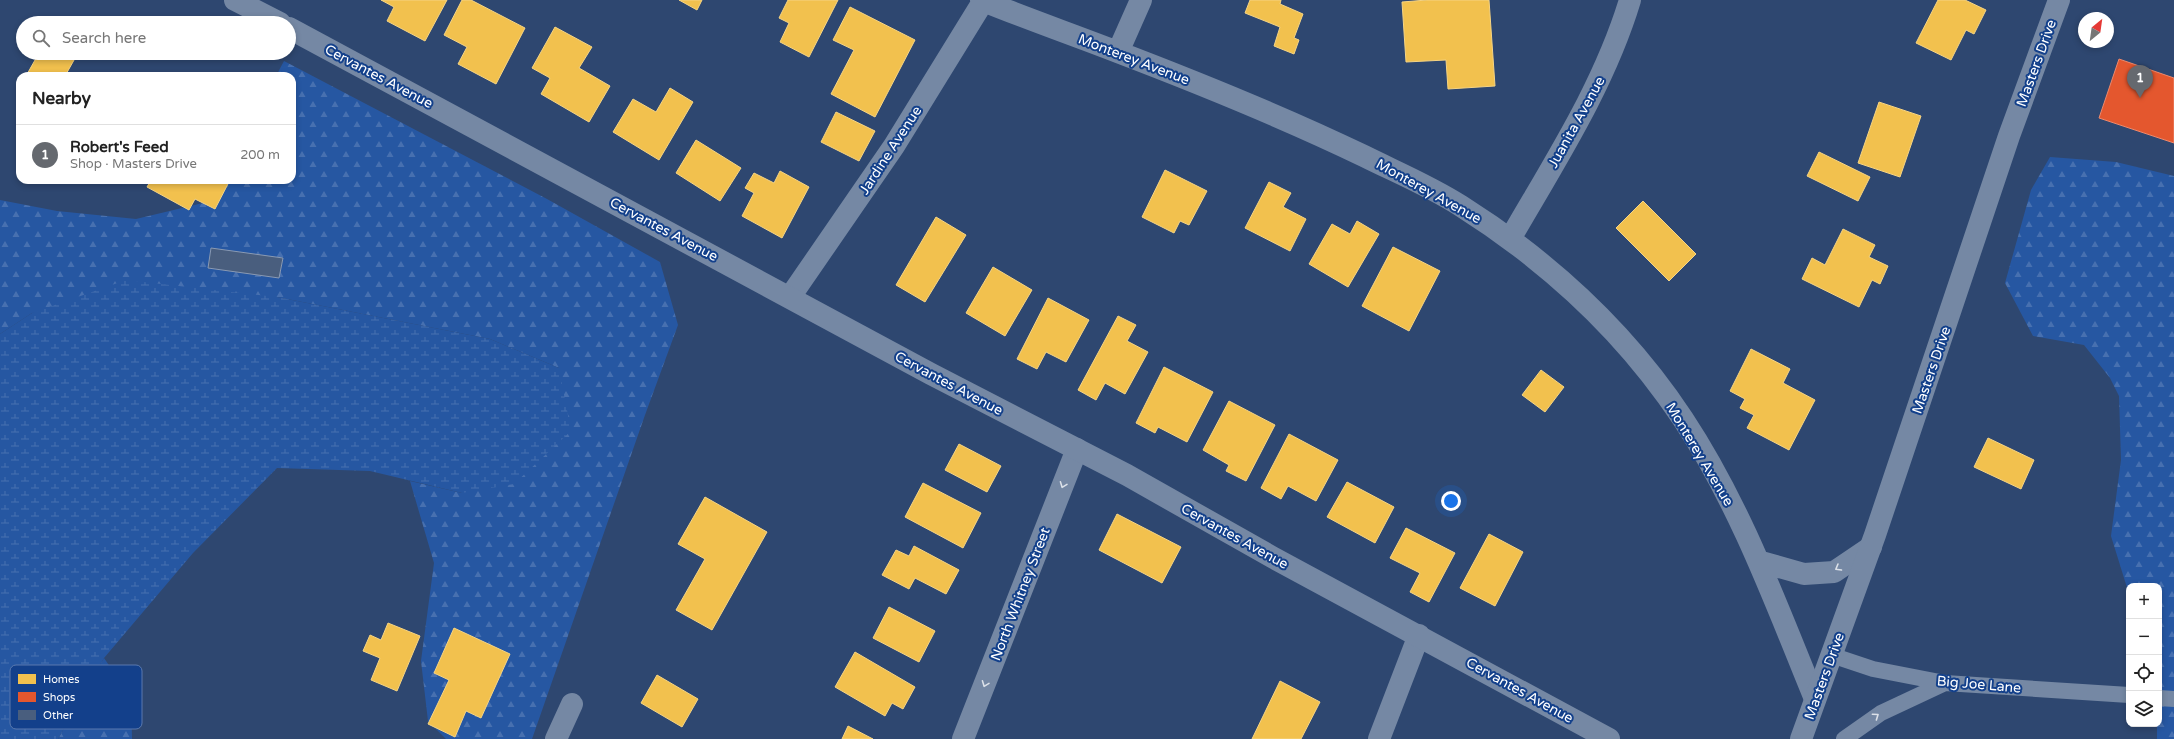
<!DOCTYPE html>
<html lang="en">
<head>
<meta charset="utf-8">
<style>
	:root { --surface:#fff; --page:#f6f6f6; --text:#222; --muted:#767676; --line:#e0e0e0; --accent:#65696f }
	body { margin:0; font-family:"Varela Round",sans-serif; background:var(--page); color:var(--text) }
	.controls { position:absolute; right:12px; bottom:12px; display:grid; overflow:hidden; border-radius:8px; box-shadow:0 2px 6px #0003 }
	.controls button { width:36px; height:36px; display:grid; place-items:center; padding:0; border:0; border-bottom:1px solid var(--line); background:var(--surface); color:var(--text); font:20px sans-serif }
	.compass { position:absolute; left:2078px; top:12px; width:36px; height:36px; border-radius:50%; background:var(--surface); box-shadow:0 2px 6px #0003; rotate:29deg }
	.you { position:absolute; left:1451px; top:501px; width:14px; height:14px; margin:-10px; border:3px solid #fff; border-radius:50%; background:#1a73e8; box-shadow:0 0 0 6px #1a73e833 }
	.badge { display:grid; place-items:center; width:26px; height:26px; border-radius:50%; background:var(--accent); color:#fff; font-size:13px; font-weight:700 }
	.pin { position:absolute; translate:-50% -33px; filter:drop-shadow(0 1px 2px #0008) }
	.pin::after { content:''; position:absolute; top:21px; width:14px; height:12px; background:inherit; clip-path:polygon(0 0,100% 0,50% 100%) }
	.list { margin:0; padding:0; list-style:none }
	h2 { display:flex; justify-content:space-between; align-items:center; height:52px; margin:0; padding:0 16px; font-size:17px }
	h2 small { font-size:13px; font-weight:400; color:var(--muted) }
	.list li { display:grid; grid-template-columns:26px 1fr auto; gap:12px; align-items:center; box-sizing:border-box; height:60px; padding:0 16px; border-top:1px solid var(--line) }
	.list b { display:block; font-size:15px; white-space:nowrap }
	.list p { margin:0; font-size:13px; white-space:nowrap; color:var(--muted) }
	.list em { font-size:13px; font-style:normal; color:var(--muted) }
	.icon { flex:none; width:22px; height:22px; fill:none; stroke:currentColor; stroke-width:2; stroke-linecap:round; stroke-linejoin:round }
	.map { position:relative; flex:none; width:2174px; height:739px; overflow:hidden }
	.search { position:absolute; background:var(--surface); box-shadow:0 2px 6px #0003; left:16px; top:16px; width:280px; height:44px; display:flex; align-items:center; gap:10px; box-sizing:border-box; padding:0 14px; border-radius:22px; color:var(--muted); font-size:15px }
	.panel { position:absolute; background:var(--surface); box-shadow:0 2px 6px #0003; left:16px; top:72px; width:280px; height:112px; border-radius:12px }
	.map>svg:first-child { display:block }
</style>
</head>
<body>
<div class="map">
<svg width="2174" height="739" viewBox="0 0 2174 739">
	<defs>
		<pattern id="forest-firs" width="22" height="20" patternUnits="userSpaceOnUse"><rect width="22" height="20" fill="#2657a2"/><path d="M5 1l3.5 6h-7zM16 11l3.5 6h-7z" fill="#4770b0"/></pattern>
		<pattern id="wetland-marsh" width="20" height="14" patternUnits="userSpaceOnUse"><rect width="20" height="14" fill="#2657a2"/><path d="M1 5h8M5 5V1M11 12h8M15 12V8" fill="none" stroke="#4770b0"/></pattern>
	</defs>
	<rect width="100%" height="100%" fill="#2e4770"/>
	<path fill="url(#forest-firs)" d="M284,61L547,199L660,262L678,325L645,415L532,739H446L428,721L421,661L434,563L410,481L462,493L559,368L490,339L277,297L32,313L0,334V200L57,211L136,219L203,203L218,180H292V76H276Z
		M2050,157L2116,162L2174,176V739H2157V724H2159V586H2129V594L2111,536L2121,460L2119,396L2110,378L2084,345L2033,336L2005,283L2031,190Z
		M104,658L131,698L132,739H58Z"/>
	<path fill="url(#wetland-marsh)" d="M126,280L277,297L490,339L559,368L571,431L514,484L462,493L370,471L277,468L193,553L104,658L58,739H0V334L32,313Z"/>
	<path fill="#f2c14e" stroke="#f6d483" d="M381,0H447L425,41L387,21L394,7Z
		M462,0H471L525,28L496,84L458,64L467,47L444,35Z
		M679,0H702L697,10Z
		M788,0H838L809,57L780,42L789,23L779,18Z
		M1250,0H1281L1280,4L1303,14L1294,38L1299,40L1294,54L1274,46L1280,27L1245,13Z
		M1427,0H1489L1495,86L1448,89L1446,60L1406,62L1402,2Z
		M1938,0H1965L1986,10L1974,34L1966,30L1951,60L1916,43Z
		M850,7L915,40L875,117L831,94L854,50L833,40Z
		M555,27L592,47L579,68L610,86L589,122L541,94L550,78L532,68Z
		M39,53H78L65,76H26Z
		M670,88L693,102L659,160L613,132L633,99L656,112Z
		M1879,102L1921,116L1900,177L1858,163Z
		M836,112L875,131L859,161L821,142Z
		M696,140L741,168L720,201L676,173Z
		M1819,152L1870,177L1858,201L1807,176Z
		M1165,170L1207,191L1189,225L1180,221L1174,233L1142,217Z
		M780,171L809,187L782,238L742,216L754,193L745,188L754,173L774,183Z
		M151,180H230L215,209L195,199L189,210L147,187Z
		M1269,182L1291,193L1283,207L1306,219L1290,251L1245,228Z
		M1643,201L1696,254L1669,281L1616,228Z
		M936,217L966,235L925,302L896,285Z
		M1357,221L1379,234L1348,287L1309,264L1332,224L1350,234Z
		M1843,229L1875,245L1869,257L1888,266L1880,284L1872,280L1859,307L1802,279L1812,258L1825,265Z
		M1393,247L1440,271L1409,331L1362,306Z
		M993,267L1032,290L1005,336L966,313Z
		M1048,298L1089,320L1066,362L1046,352L1037,369L1017,359Z
		M1118,316L1136,325L1127,341L1148,352L1125,394L1105,383L1096,400L1078,390Z
		M1751,349L1790,369L1783,383L1815,400L1789,450L1747,428L1754,415L1740,408L1745,399L1730,391Z
		M1164,367L1213,392L1187,442L1158,427L1155,433L1136,423Z
		M1541,370L1564,387L1545,412L1522,395Z
		M1229,401L1275,425L1246,481L1226,471L1229,465L1203,450Z
		M1289,434L1338,460L1316,501L1288,486L1281,499L1261,488Z
		M1988,438L2034,460L2021,489L1974,467Z
		M959,444L1001,466L987,492L945,470Z
		M1347,482L1394,507L1375,543L1327,517Z
		M923,483L981,513L963,548L905,517Z
		M705,497L767,532L712,630L676,610L705,559L678,544Z
		M1117,514L1181,547L1162,583L1099,550Z
		M1406,528L1455,553L1429,602L1410,592L1420,573L1390,558Z
		M1489,534L1523,552L1495,606L1460,588Z
		M914,546L959,570L946,594L915,578L909,589L882,575L896,550L909,556Z
		M889,607L935,631L919,662L873,638Z
		M388,623L420,636L397,691L371,680L380,658L363,651L370,635L381,640Z
		M454,628L510,654L481,718L466,711L455,737L428,724L449,680L434,673Z
		M855,652L915,687L903,709L892,703L885,716L835,687Z
		M657,675L698,699L682,727L641,703Z
		M1280,681L1320,702L1301,739H1252Z
		M848,726L873,739H842Z"/>
	<path fill="#e4572e" stroke="#ec896d" d="M2119,59L2174,78V143L2099,118Z"/>
	<path fill="#495e7e" stroke="#8a9ab3" d="M211,248L283,258L279,278L208,268Z"/>
	<g fill="none" stroke-linecap="round" stroke-linejoin="round">
		<path stroke="#7588a4" stroke-width="16" d="M1831,655L1873,669L1945,683L2129,695
			M2159,698L2174,699
			M1844,739L1881,713L1945,683"/>
		<path stroke="#7588a4" stroke-width="22" d="M981,0C1025,18 1071,34 1115,51C1199,83 1283,117 1364,156C1396,172 1430,186 1461,206C1548,261 1626,333 1683,419C1740,505 1776,604 1815,699
			M1118,52L1141,0
			M1510,239C1555,161 1604,86 1630,0
			M790,297L894,146L984,0
			M1758,561L1804,574L1834,572L1871,547
			M556,739L572,704
			M963,739L1077,449
			M1379,739L1419,635"/>
		<path stroke="#7588a4" stroke-width="22" d="M235,0L280,23
			M289,28L931,374L1127,475L1272,557L1609,739
			M1801,739L1875,535L2009,136L2059,0"/>
	</g>
	<defs><path id="oneway-chevron" d="M-2-3.5L2.5 0L-2 3.5" fill="none" stroke-width="1.6" stroke-linecap="round" stroke-linejoin="round"/></defs>
	<g stroke="#dce1e8">
		<use href="#oneway-chevron" transform="translate(1063 485) rotate(111)"/>
		<use href="#oneway-chevron" transform="translate(1838 568) rotate(150)"/>
		<use href="#oneway-chevron" transform="translate(985 684) rotate(111)"/>
		<use href="#oneway-chevron" transform="translate(1876 716) rotate(-35)"/>
	</g>
	<g text-anchor="middle" stroke-width="4" stroke-linejoin="round" paint-order="stroke">
		<g font-size="14" fill="#fff" stroke="#13408b">
			<text transform="translate(1134 59) rotate(21)" y="5">Monterey Avenue</text>
			<text transform="translate(2036 63) rotate(-70)" y="5">Masters Drive</text>
			<text transform="translate(379 76) rotate(28)" y="5">Cervantes Avenue</text>
			<text transform="translate(1576 122) rotate(-61)" y="5">Juanita Avenue</text>
			<text transform="translate(890 150) rotate(-57)" y="5">Jardine Avenue</text>
			<text transform="translate(1429 191) rotate(29)" y="5">Monterey Avenue</text>
			<text transform="translate(664 229) rotate(28)" y="5">Cervantes Avenue</text>
			<text transform="translate(1931 370) rotate(-71)" y="5">Masters Drive</text>
			<text transform="translate(949 383) rotate(28)" y="5">Cervantes Avenue</text>
			<text transform="translate(1700 454) rotate(59)" y="5">Monterey Avenue</text>
			<text transform="translate(1235 536) rotate(29)" y="5">Cervantes Avenue</text>
			<text transform="translate(1020 594) rotate(-69)" y="5">North Whitney Street</text>
			<text transform="translate(1824 676) rotate(-70)" y="5">Masters Drive</text>
			<text transform="translate(1979 684) rotate(5)" y="5">Big Joe Lane</text>
			<text transform="translate(1520 690) rotate(29)" y="5">Cervantes Avenue</text>
		</g>
	</g>
	<rect x="10" y="665" width="132" height="64" rx="6" fill="#13408b" stroke="#5a79ae" stroke-width="1"/>
	<rect x="18" y="674" width="18" height="10" fill="#f2c14e"/>
	<rect x="18" y="692" width="18" height="10" fill="#e4572e"/>
	<rect x="18" y="710" width="18" height="10" fill="#495e7e"/>
	<g font-size="11" fill="#fff">
		<text x="43" y="683">Homes</text>
		<text x="43" y="701">Shops</text>
		<text x="43" y="719">Other</text>
	</g>
</svg>
<div class="controls">
<button>+</button>
<button>−</button>
<button><svg class="icon" aria-label="locate" viewBox="0 0 24 24"><circle cx="12" cy="12" r="6"/><path d="M12 2v4M12 18v4M2 12h4M18 12h4"/></svg></button>
<button><svg class="icon" aria-label="layers" viewBox="0 0 24 24"><path d="M12 4l9 5-9 5-9-5zM3 14l9 5 9-5"/></svg></button>
</div>
<svg class="compass" viewBox="-18 -18 36 36"><path d="M0-13l5 13h-10z" fill="#e53935"/><path d="M0 13l5-13h-10z" fill="#767676"/></svg>
<div class="you"></div>
<div class="pin badge" style="left:2140px;top:98px">1</div>
<div class="search"><svg class="icon" aria-label="search" viewBox="0 0 24 24"><circle cx="10" cy="10" r="6"/><path d="M15 15l6 6"/></svg>Search here</div>
<section class="panel">
<h2>Nearby<small></small></h2>
<ul class="list">
<li><span class="badge">1</span><div><b>Robert's Feed</b><p>Shop · Masters Drive</p></div><em>200 m</em></li>
</ul>
</section>
</div>
</body>
</html>
